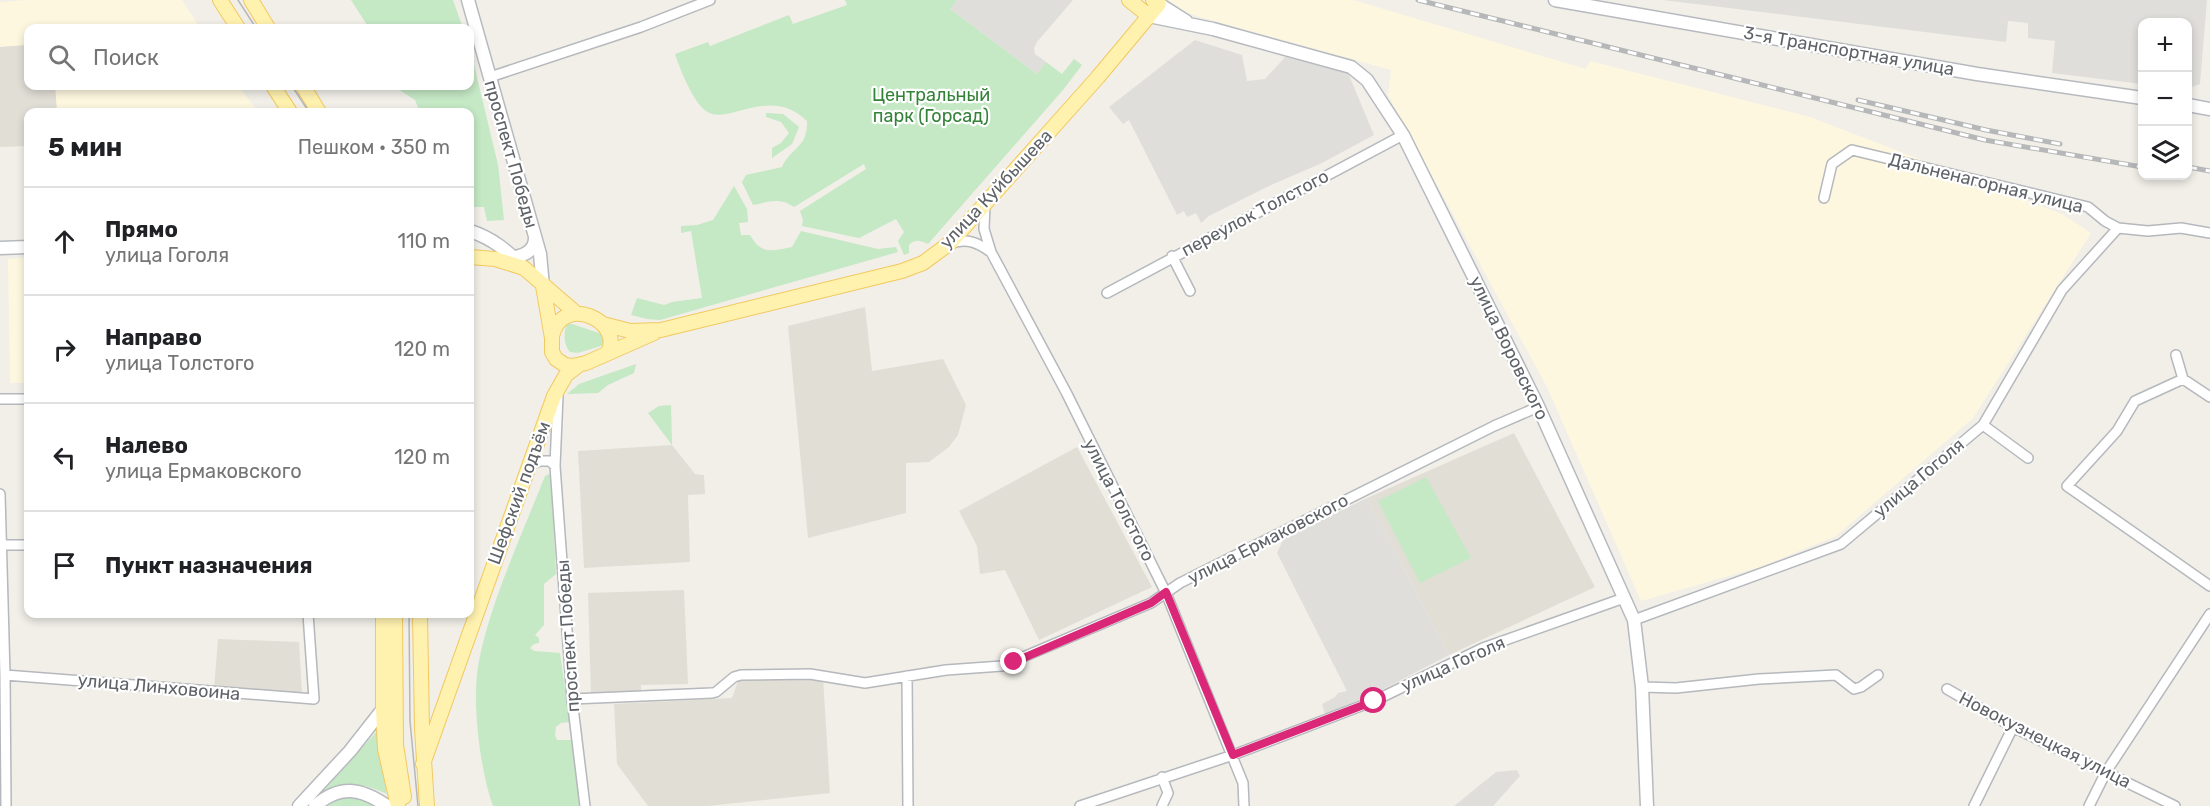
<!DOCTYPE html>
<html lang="ru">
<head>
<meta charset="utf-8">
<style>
	:root { --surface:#fff; --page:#f6f6f6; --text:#202124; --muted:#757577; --line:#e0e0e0 }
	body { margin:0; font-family:Rubik,sans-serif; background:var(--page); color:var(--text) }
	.controls { position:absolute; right:18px; top:18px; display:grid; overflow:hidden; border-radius:12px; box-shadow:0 3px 9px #0003 }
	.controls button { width:54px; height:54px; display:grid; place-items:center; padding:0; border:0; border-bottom:2px solid var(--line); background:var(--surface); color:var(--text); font:30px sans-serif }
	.stop { position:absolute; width:18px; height:18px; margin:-14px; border:4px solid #db2777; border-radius:50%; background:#fff }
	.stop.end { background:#db2777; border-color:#fff; box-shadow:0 2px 6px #0008 }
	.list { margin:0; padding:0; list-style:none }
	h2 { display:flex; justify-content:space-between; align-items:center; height:78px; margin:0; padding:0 24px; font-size:26px }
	h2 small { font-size:20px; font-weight:400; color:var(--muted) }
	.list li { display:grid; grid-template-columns:39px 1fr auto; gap:18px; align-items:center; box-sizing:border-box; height:108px; padding:0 24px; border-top:2px solid var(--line) }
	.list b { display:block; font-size:22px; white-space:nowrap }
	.list p { margin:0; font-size:20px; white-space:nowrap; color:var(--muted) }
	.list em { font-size:20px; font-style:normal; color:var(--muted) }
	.icon { flex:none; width:33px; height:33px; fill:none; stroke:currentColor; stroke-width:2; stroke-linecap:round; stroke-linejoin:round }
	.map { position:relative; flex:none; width:2210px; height:806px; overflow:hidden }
	.search { position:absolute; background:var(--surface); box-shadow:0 3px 9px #0003; left:24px; top:24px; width:450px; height:66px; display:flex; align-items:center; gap:15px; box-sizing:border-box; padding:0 21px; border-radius:12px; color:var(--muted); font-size:22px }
	.panel { position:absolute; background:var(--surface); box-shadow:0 3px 9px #0003; left:24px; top:108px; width:450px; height:510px; border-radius:12px }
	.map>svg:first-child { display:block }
</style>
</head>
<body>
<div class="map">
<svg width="2210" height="806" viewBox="0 0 2210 806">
	<rect width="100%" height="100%" fill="#f1efe8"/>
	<path fill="#fef7e0" d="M27,0H182L200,28H28V45L0,47V2Z
		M1168,0H1353L1586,69L1590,61L1810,117L2062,214L2091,233L1973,418L1836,536L1760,567L1641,601L1547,387L1388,95L1391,70L1186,13Z
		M55,86H239L258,112H57Z
		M28,258V383H10L8,259Z"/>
	<path fill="#e0deda" d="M957,0H1073L1037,42L1034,48L1035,54L1046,62L1037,74L950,9Z
		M1663,0H2207L2200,84L2188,88V22H2142V84L2052,73L2055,41L2028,38V23L2008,21L2006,42Z
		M1195,40L1242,55L1247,81L1265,79L1287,55L1346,68L1374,135L1322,163L1269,186L1209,216L1201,223L1196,213L1187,217L1184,211L1177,215L1129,120L1123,124L1109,107Z
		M1367,498L1449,655L1370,696L1325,714L1322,704L1335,697L1338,693L1347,691L1277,553L1284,538Z
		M1517,770L1520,776L1493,806H1454L1496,772Z"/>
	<path fill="#e1ded6" d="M28,45V86H55L57,112H28V146L0,147V47Z
		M865,307L872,371L943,359L966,405L958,435L949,447L929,462L906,463V513L808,538L788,326Z
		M1514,433L1595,587L1449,655L1367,498Z
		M672,445L695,474L704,475L705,494L688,495L690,562L584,568L578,451Z
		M1077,447L1152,587L1039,640L1005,570L980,574L977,546L959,511Z
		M684,590L688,684L641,685V692L591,694L588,593Z
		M218,639L299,642L302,694L214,689Z
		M823,677L830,793L708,806H648L617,764L614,704L732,698L738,681Z"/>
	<path fill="#c5e8c5" d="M351,0H453L463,28H369Z
		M845,0H957L950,9L1037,74L1046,62L1062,74L1074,59L1082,65L1063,90L928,244C921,241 915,238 909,245V253L904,255L898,241L904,232L896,219L859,238L802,226L803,220L800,211L866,169L864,164L794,207C779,197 769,202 753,205L742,182L746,175L782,167C791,147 808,148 807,121C769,84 728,127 706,111C693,102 680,69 675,54L708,42L710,46L789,15L793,24L847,5Z
		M470,48L498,165L504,220L487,221L484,207H470V112H420L415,100L393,86H470Z
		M766,113L783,114L799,127L792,144L772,158V148L781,143L789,133L781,122L766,117Z
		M734,186L747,209L748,222L739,223L741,235H750C761,255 772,251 792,247L801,231L878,249L896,247L898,252L660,320L647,319L631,315L637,298L664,305L672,302L702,298L691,231L681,233V226L697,225L713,220Z
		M569,323L605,335L604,345L578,353L570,352C564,346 562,329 569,323Z
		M636,364L634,373L608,385L598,393L567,394L579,384Z
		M671,405L672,445L648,413L659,406Z
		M549,474L551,477L556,574L544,584V625L535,635L539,638V643L534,644L530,648L534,651L560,653L570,722L561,723L556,727L555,735L557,740H574L583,806H493C480,770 471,700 479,661C491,600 522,535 545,476Z
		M1426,477L1471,558L1420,583L1378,501Z
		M377,731L379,755L387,794C357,781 348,782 319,796Z
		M358,796L379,806H326L343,797Z"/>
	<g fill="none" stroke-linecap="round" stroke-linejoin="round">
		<defs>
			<path id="street" d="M490,77L641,27L710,0
				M1824,198L1832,164L1852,150L2088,207L2105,221L2118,228L2148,231L2181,228L2210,233
				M985,204L984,229L991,252L1066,392L1166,593L1243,783L1244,806
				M952,243C968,238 978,243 991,252
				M1172,256L1190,291
				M1107,293L1403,135
				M2176,355L2183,379L2210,397
				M2183,379L2135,401L2117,431L2067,486L2210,586
				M558,395L555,466L572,699L585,806
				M0,399H28
				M1983,425L2028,458
				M528,466L540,461H550L555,466
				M0,494L5,675L6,806
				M0,545H28
				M1634,620L1841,544L1983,425L2062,290L2118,228
				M5,675L314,699L308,614
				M907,676L908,806
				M1642,687L1676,688L1759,679L1836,675L1854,689L1861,687L1878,675
				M1947,689L2013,727L2175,806
				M572,699L712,693L716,692L734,677L741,675L810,674L865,683L946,670L1002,666L1151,603L1180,583L1494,426L1538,407
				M1080,806L1233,755L1374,701L1483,648L1624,598
				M1162,806L1168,793L1162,777
				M1974,806L2013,727
				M2089,806L2106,772L2210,614"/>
			<path id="secondary" d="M468,0L540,254L543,286
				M1555,0L1977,74L2142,98
				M1159,4L1186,21
				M1149,16L1213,29L1351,67L1367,80L1403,135L1537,404L1634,620L1642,687L1647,806
				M2188,105L2210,109
				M470,231C492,238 508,251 524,268
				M0,248L28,247
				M508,259C521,256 535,253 535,238
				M299,806L350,751L383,709
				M315,806C340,784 361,788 387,806"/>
			<path id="primary" d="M220,0L238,28
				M251,0L268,28
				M1129,0L1149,16
				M273,86L290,112
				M303,86L319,112
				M470,257L495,259L524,268L576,313
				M543,286L552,338V352L556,359L565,365L573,366L586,363L654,333
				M603,324L630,331L661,330L902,271L923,263L950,243L1098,77L1159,4L1153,0
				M552,336C563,292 624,322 608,352
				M383,614V709L385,749L398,806
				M395,614L396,745L404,797
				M420,614L422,729L427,806
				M423,764L554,396L566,375L579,365"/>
		</defs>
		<use href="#street" stroke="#b5b8bc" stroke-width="12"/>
		<use href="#secondary" stroke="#b6babf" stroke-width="15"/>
		<use href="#primary" stroke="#f2c960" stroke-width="16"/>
		<use href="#street" stroke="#fff" stroke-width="9"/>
		<use href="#secondary" stroke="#fff" stroke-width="12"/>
		<use href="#primary" stroke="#fff2af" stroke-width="14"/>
		<path stroke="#b6b7b8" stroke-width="1.5" d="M238,0L256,28
			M292,86L309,112
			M409,614L410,721L418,806"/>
		<defs>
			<path id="rail" d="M1418,0L1985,140L2142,167
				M1858,100L1986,130L2060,144
				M2188,167L2210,171"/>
		</defs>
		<use href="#rail" stroke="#b6b7b8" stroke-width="5"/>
		<use href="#rail" stroke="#fff" stroke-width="3" stroke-dasharray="9" stroke-linecap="butt"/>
	</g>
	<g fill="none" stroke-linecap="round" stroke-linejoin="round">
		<path stroke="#db2777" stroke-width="8" d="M1014,662L1151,603L1166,592L1233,755L1374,701"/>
	</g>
	<g text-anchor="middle" stroke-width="4.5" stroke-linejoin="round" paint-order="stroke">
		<g font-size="18" fill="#5f6368" stroke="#fff">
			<text transform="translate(1849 51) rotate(10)" y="6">3-я Транспортная улица</text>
			<text transform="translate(511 154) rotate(74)" y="6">проспект Победы</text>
			<text transform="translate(1986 183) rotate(14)" y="6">Дальненагорная улица</text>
			<text transform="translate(996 189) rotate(-47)" y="6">улица Куйбышева</text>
			<text transform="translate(1255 213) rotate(-28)" y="6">переулок Толстого</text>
			<text transform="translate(1509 348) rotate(64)" y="6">улица Воровского</text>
			<text transform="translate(1919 478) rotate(-40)" y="6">улица Гоголя</text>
			<text transform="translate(519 493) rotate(-70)" y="6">Шефский подъём</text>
			<text transform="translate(1119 500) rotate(63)" y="6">улица Толстого</text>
			<text transform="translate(1268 539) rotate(-27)" y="6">улица Ермаковского</text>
			<text transform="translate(568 636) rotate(-94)" y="6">проспект Победы</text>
			<text transform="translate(1453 664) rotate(-24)" y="6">улица Гоголя</text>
			<text transform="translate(159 687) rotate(5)" y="6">улица Линховоина</text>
			<text transform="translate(2045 740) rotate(27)" y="6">Новокузнецкая улица</text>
		</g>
		<g font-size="18" fill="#348238" stroke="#fff">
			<text x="931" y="101">Центральный<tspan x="931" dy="21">парк (Горсад)</tspan></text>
		</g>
	</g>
</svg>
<div class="controls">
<button>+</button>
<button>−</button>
<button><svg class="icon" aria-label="layers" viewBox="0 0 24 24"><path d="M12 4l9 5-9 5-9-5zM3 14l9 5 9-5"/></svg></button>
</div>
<div class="stop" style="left:1374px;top:701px"></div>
<div class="stop end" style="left:1014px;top:662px"></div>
<div class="search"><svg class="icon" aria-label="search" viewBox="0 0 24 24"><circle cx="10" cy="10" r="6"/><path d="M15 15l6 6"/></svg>Поиск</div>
<section class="panel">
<h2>5 мин<small>Пешком · 350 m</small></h2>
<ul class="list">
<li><svg class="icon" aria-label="ahead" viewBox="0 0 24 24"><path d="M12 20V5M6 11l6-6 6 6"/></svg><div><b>Прямо</b><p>улица Гоголя</p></div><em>110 m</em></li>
<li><svg class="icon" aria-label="right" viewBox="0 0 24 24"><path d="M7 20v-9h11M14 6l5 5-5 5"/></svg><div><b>Направо</b><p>улица Толстого</p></div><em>120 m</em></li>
<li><svg class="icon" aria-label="left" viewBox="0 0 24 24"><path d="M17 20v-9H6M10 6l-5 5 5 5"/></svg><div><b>Налево</b><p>улица Ермаковского</p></div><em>120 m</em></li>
<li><svg class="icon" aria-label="arrive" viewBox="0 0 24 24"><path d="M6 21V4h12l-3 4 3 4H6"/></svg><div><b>Пункт назначения</b></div></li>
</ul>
</section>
</div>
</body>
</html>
